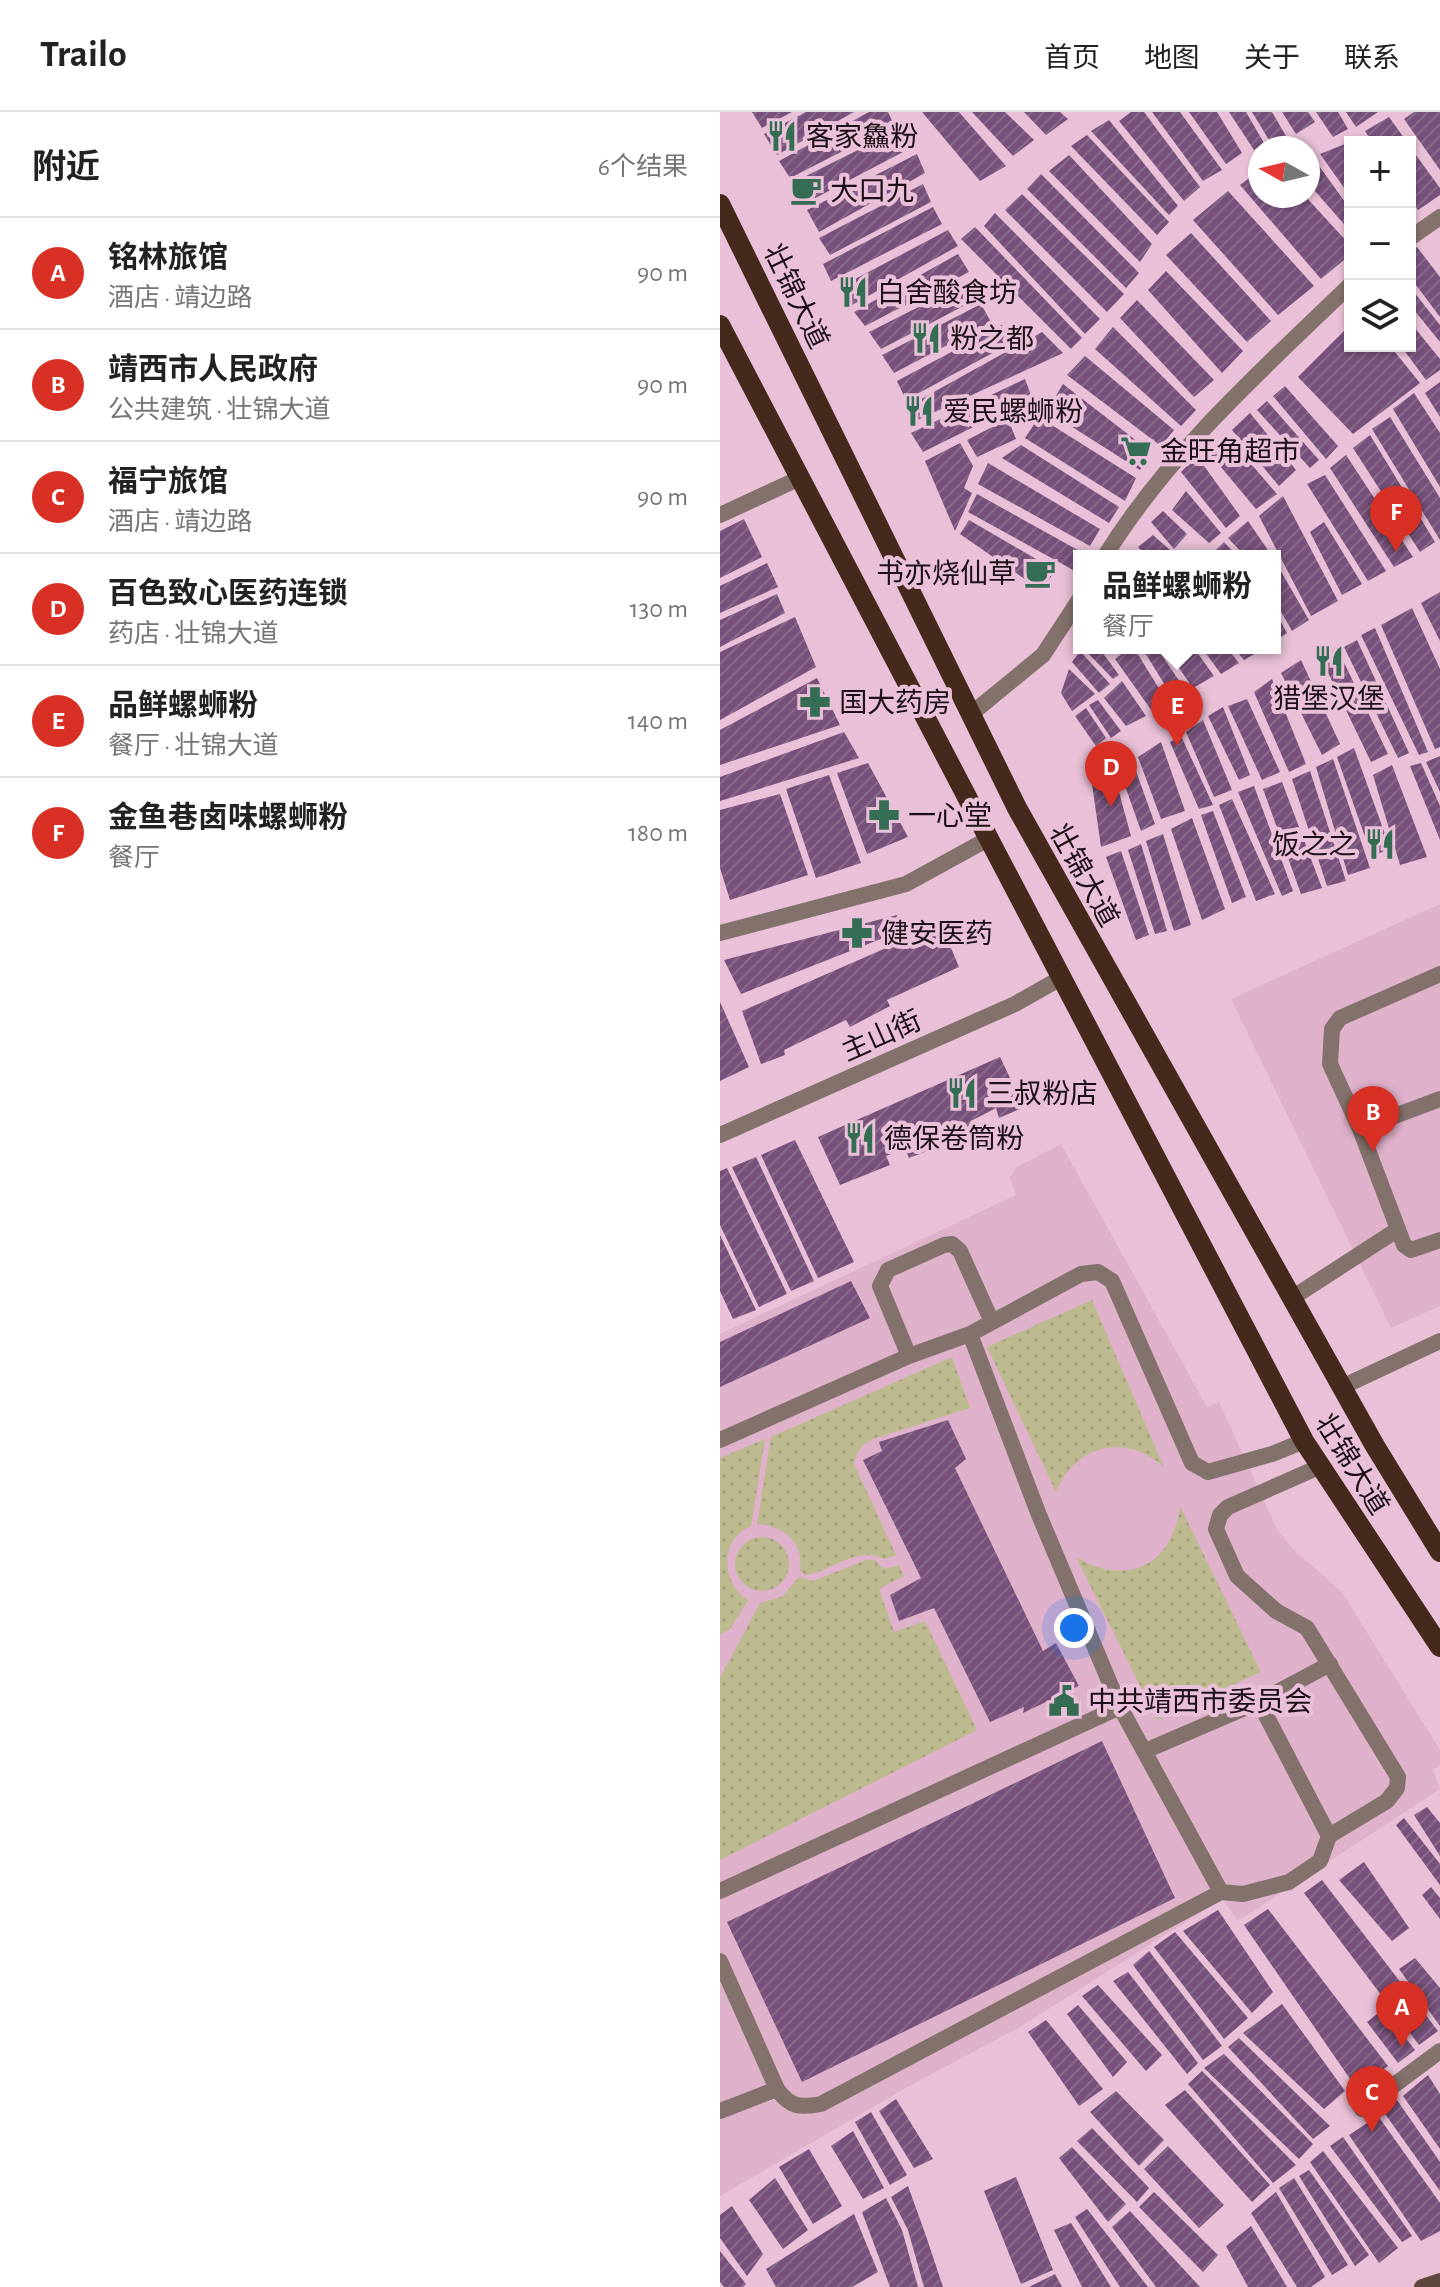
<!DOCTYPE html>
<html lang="zh">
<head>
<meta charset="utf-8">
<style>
	:root { --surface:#fff; --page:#f2f2f2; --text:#222; --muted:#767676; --line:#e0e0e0; --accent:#d93025 }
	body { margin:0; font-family:"Alegreya Sans","Noto Sans SC",sans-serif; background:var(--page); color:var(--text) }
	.controls { position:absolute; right:24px; top:24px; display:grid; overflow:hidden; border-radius:0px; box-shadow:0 2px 6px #0004 }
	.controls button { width:72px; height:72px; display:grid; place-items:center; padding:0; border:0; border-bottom:2px solid var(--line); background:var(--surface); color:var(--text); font:40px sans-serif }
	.compass { position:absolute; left:528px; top:24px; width:72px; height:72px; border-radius:50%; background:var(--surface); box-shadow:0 2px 6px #0004; rotate:278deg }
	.you { position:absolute; left:354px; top:1516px; width:28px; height:28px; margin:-20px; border:6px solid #fff; border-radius:50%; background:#1a73e8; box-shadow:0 0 0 12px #1a73e833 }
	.badge { display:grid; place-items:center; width:52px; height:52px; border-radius:50%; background:var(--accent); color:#fff; font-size:26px; font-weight:700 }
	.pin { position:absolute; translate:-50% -66px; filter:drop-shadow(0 2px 4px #0008) }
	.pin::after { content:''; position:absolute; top:42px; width:28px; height:24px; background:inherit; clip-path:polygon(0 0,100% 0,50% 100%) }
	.popup { position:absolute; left:353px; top:438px; width:208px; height:104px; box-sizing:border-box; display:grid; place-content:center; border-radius:0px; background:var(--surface); filter:drop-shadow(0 2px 6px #0005); font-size:26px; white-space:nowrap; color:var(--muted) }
	.popup b { font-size:30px; color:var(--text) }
	.popup::after { content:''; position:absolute; left:50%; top:100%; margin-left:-16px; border:16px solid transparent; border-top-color:var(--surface) }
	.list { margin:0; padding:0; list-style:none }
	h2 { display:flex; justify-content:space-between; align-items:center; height:104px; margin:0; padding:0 32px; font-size:34px }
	h2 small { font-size:26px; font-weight:400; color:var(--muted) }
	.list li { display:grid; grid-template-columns:52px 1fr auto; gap:24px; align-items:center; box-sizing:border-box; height:112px; padding:0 32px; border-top:2px solid var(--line) }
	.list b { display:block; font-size:30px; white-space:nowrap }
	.list p { margin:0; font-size:26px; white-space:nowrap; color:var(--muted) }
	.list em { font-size:26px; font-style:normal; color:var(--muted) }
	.icon { flex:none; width:44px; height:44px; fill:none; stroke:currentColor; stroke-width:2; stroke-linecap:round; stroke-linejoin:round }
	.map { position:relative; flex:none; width:720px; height:2175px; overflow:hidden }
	header { display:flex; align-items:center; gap:48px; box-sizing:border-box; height:112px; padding:0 40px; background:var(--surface); border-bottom:2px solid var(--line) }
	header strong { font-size:38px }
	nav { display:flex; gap:44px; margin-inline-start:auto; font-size:28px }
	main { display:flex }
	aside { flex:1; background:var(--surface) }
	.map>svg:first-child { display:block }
</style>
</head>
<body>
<header>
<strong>Trailo</strong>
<nav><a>首页</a><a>地图</a><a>关于</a><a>联系</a></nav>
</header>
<main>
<aside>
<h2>附近<small>6个结果</small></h2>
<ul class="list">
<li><span class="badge">A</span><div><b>铭林旅馆</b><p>酒店 · 靖边路</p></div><em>90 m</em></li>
<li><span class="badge">B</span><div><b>靖西市人民政府</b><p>公共建筑 · 壮锦大道</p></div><em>90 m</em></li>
<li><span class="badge">C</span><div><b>福宁旅馆</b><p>酒店 · 靖边路</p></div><em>90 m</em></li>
<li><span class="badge">D</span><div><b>百色致心医药连锁</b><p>药店 · 壮锦大道</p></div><em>130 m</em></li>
<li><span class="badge">E</span><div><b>品鲜螺蛳粉</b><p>餐厅 · 壮锦大道</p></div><em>140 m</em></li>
<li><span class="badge">F</span><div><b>金鱼巷卤味螺蛳粉</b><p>餐厅</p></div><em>180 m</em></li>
</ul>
</aside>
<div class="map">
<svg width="720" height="2175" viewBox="0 0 720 2175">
	<defs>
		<pattern id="grass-dots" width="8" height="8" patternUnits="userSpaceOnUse" patternTransform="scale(2)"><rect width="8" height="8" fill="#bdba90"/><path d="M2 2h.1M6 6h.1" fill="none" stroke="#a29f7b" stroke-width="1.8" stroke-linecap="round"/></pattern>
		<pattern id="building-hatch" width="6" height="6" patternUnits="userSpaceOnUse" patternTransform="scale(2)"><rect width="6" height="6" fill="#77507b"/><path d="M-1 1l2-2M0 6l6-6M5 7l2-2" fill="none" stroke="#886a8a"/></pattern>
	</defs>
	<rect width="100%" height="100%" fill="#e9c0d7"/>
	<path fill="#e0b1cb" d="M720,792V1194L671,1216L511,887Z
		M341,1032L487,1295L499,1290L558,1419L574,1438L622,1480L720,1638V1653L713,1658L720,1677L518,1809L502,1787L300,1915L191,1973L0,2084V1222L296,1083L290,1066L295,1056Z"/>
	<path fill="url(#grass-dots)" d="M372,1188L444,1355C406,1321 356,1332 336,1380L267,1235Z
		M232,1245L250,1296L156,1326C143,1331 136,1339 134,1352L176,1443L165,1447C135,1433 113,1460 85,1463L80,1458C84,1430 64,1414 37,1412L51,1325Z
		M45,1327L31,1414C0,1426 0,1471 28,1488L11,1516L0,1523V1346Z
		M460,1394L541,1560L437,1608L356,1445C407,1476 453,1453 460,1394Z
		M15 1452a27 27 0 1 1 54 0a27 27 0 1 1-54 0Z
		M146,1448H155L164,1457L179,1453L184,1464L159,1477L174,1520L205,1509L257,1618L0,1748V1566L40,1491L63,1484L79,1465L93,1469Z"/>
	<path fill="url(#building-hatch)" d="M32,0H72L42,16Z
		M86,0H134L57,43L44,22Z
		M149,0H168L174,13L70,66L59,49Z
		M202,0H239L286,54L260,69Z
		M252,0H285L314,28L293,44Z
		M304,0H340L348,7L326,23Z
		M411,0H424L480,75L464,89L399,9Z
		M432,0H460L502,58L483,69Z
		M469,0H497L522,41L506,52Z
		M509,0H526L544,31L534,38Z
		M532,0H552L566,24L552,33Z
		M562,0H588L595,10L576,22Z
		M596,0H618L628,17L613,25Z
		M626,0H658L636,15Z
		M694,0H720V58L684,7Z
		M669,5L687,30H652L645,19Z
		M389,8L458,94L449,103L371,19Z
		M174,20L183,40L82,93L70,72Z
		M367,23L449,110L437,123L351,34Z
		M630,30V84L600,42Z
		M690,35L720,76V83L698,98L690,87Z
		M197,42L205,61L99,120L87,98Z
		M349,43L432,132L420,150L329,59Z
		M592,44L630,97V119L588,71V46Z
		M540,58V84H585L630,133V143L601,167L520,73Z
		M321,62L419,161L406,176L307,77Z
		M203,72L211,90L110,143L99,126Z
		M508,79L594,174L558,203L473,108Z
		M302,82L404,182L387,200L285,98Z
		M213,95L222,112L111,169L103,152Z
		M275,101L380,207L365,222L264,114Z
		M255,115L362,226L351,237L241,127Z
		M228,118L238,134L132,193L120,175Z
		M471,121L551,209L527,230L446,143Z
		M697,135L720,165V205L690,165V142Z
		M238,142L249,160L145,214L134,200Z
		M446,159L523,239L502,261L428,178Z
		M252,168L261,185L161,237L149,220Z
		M690,175L720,213V230L690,193Z
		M417,188L494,268L474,285L400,206Z
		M261,192L271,210L174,261L162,243Z
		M690,210L720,247V258L706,268L681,234H690Z
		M282,213L289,232L186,288L177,269Z
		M630,213V234H670L700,271L633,322L578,265Z
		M393,215L476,298L461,314L375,237Z
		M322,220L343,241L191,311L185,296Z
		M365,244L454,318L441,334L347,263Z
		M305,267L312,286L203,340L191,321Z
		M720,270V305L705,281Z
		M343,272L431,340L420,358L327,299Z
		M565,274L618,334L606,347L553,284Z
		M694,281L720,321V375L673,297Z
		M547,289L599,348L590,356L537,298Z
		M530,301L576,358L559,374L512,318Z
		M319,305L416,366L405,389L305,326Z
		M670,305L720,386V428L652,317Z
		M288,307L296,327L257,345L247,328Z
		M650,323L715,430L700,440L633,336Z
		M507,324L557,382L536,397L490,342Z
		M240,331L253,354L244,376L252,381L235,419L205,349Z
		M301,333L399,395L389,411L282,346Z
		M626,343L693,445L674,455L610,356Z
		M477,344L520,404L506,416L461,360Z
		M268,351L380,417L370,434L258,372Z
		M605,363L666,459L648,469L587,372Z
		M466,379L501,421L489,431L452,398Z
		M257,382L365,442L359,444L355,459L248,400Z
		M563,384L618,489L591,504L539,404Z
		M443,399L467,422L454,437L431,410Z
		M24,407L42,445L0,466V419Z
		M249,408L335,458L322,479L240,422Z
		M528,409L552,444H525L508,426Z
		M604,410L642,472L622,483L590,420Z
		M433,423L457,444H427L418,435Z
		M504,430L517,444H490Z
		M555,449L589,508L572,519L555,489Z
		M47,451L58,475L0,501V474Z
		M720,480V529L701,491Z
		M57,482L65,501L0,535V508Z
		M692,496L720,557V635L715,637L661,513Z
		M555,499L567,521L555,529Z
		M75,505L96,555L0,608V540Z
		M655,516L708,640L699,643L641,523Z
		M637,528L689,641L678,646L624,535Z
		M363,536H379L399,563L393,567Z
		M410,536H414L448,591L432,599L395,547Z
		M422,536H437L466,579L453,586Z
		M445,536H474L494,564L473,576Z
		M482,536H507L519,551L501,562Z
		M514,536H545L524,548Z
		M617,536L668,642L651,650L601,546Z
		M360,539L390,572L379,581L352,550Z
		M581,548L620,632L602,643L561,561Z
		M349,557L375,582L352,599L341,581Z
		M97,566L120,613L0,653V618Z
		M552,567L586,652L569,660L534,580Z
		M402,569L426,604L406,614L384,586Z
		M527,587L560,660L542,668L508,594Z
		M378,588L401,619L391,626L369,593Z
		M503,595L530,663L519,668L488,604Z
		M366,596L386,626L376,634L355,604Z
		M483,608L512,678L494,685L466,620Z
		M124,620L139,646L0,689V665Z
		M461,624L493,693L479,697L450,630Z
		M441,630L465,699L441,707L418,645Z
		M634,636L670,736L652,745L617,645Z
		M720,644V680L706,650Z
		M613,647L650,756L628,763L596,655Z
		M148,651L188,725L147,742L117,661Z
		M413,651L435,712L421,719L399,657Z
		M701,651L720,694V728L690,654Z
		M672,653L707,745L680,753L653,663Z
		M590,659L626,769L607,774L572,667Z
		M394,662L411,724L381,735L372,672Z
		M109,663L141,751L96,766L66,677Z
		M562,670L602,776L581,782L543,677Z
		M534,674L573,779L562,784L518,680Z
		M60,682L88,763L10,788L0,756V698Z
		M512,687L555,782L536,789L499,693Z
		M493,699L526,785L512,791L481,703Z
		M472,706L505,797L482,808L451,717Z
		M443,722L471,813L454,819L426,729Z
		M421,732L447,819L435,822L408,738Z
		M401,739L429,823L416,828L386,745Z
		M177,803L181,819L21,882L4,848Z
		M221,812L239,855L167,888L170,894L130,915L126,908L64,938L65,943L41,952L22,899Z
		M0,890L29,955L0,969Z
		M280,945L304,995L279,1006L276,996L251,1009L254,1021L189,1046L185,1037L166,1044L170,1053L120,1073L98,1025Z
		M75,1028L134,1150L98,1166L41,1043Z
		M36,1045L94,1169L71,1179L12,1055Z
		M7,1056L67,1182L39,1195L0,1113V1059Z
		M0,1123L36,1198L13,1207L0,1179Z
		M131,1169L150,1206L0,1275V1230Z
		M228,1308L246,1347L235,1356L323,1539L336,1531L359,1574L303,1601L304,1595L270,1610L214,1496L179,1509L170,1483L201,1466L143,1348L162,1339L159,1330Z
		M382,1629L455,1786L82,1970L7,1810Z
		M707,1695L720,1711V1744L694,1703Z
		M684,1706L720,1752V1773L676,1713Z
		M644,1750L689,1816L672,1829L619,1768Z
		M602,1768L718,1919L699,1933L584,1781Z
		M711,1775L720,1786V1807L702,1783Z
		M548,1797L668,1954L637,1977L524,1813Z
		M498,1798L553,1880L532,1901L463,1819Z
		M455,1820L528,1906L504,1927L434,1835Z
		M429,1839L502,1934L483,1948L413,1853Z
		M695,1846L720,1876V1914L679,1857Z
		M408,1860L478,1951L467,1962L393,1869Z
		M378,1873L442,1943L426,1959L362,1884Z
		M562,1892L625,1979L604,1997L523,1921Z
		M358,1893L407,1950L393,1965L347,1902Z
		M663,1897L695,1938L678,1951L647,1910Z
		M326,1908L383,1977L359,1994L308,1920Z
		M519,1926L610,2014L593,2027L508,1935Z
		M504,1942L593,2032L579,2047L484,1956Z
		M482,1959L576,2053L553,2071L468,1972Z
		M708,1963L720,1982V2037L683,1984Z
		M465,1978L550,2073L532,2090L445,1993Z
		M396,1979L444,2028L419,2054L370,2000Z
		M176,1987L213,2047L194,2056L159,1999Z
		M677,1988L720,2050V2079L663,1999Z
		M151,2000L187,2063L170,2073L135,2010Z
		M658,2004L720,2091V2119L701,2129L629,2023Z
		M372,2016L429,2076L417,2090L357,2029Z
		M133,2019L164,2076L143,2087L111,2034Z
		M623,2025L692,2124L682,2130L610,2034Z
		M448,2034L504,2093L479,2116L424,2057Z
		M352,2035L406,2092L388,2110L339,2046Z
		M89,2037L122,2094L93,2112L59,2055Z
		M603,2039L678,2136L659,2151L590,2050Z
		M589,2058L649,2143L635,2154L579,2064Z
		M296,2065L333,2158L301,2172L264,2079Z
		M55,2066L88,2118L63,2137L29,2088Z
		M574,2066L628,2153L612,2163L559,2076Z
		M188,2074L206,2124L223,2175H204L188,2118L171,2085Z
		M434,2080L498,2143L483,2160L419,2095Z
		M556,2080L605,2165L591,2175H577L531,2101Z
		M166,2086L182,2118L198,2175H170L142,2100Z
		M12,2094L43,2142L27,2164L0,2126V2103Z
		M367,2097L428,2175H400L355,2105Z
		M410,2099L480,2175H436L392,2115Z
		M134,2102L158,2160L132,2175H56L46,2157Z
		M351,2111L391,2175H362L334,2118Z
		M531,2114L567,2175H528L506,2134Z
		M0,2139L26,2172L23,2175H4L0,2170Z
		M335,2162L342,2175H309Z"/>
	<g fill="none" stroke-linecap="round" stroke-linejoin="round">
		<path stroke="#83726b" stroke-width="16" d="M720,862L620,906L612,917L610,952L640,1017L684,1133L691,1138L720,1128
			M640,1017L720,987
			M572,1186L677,1118
			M250,1222L319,1403L400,1595L501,1780
			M189,1244L160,1174L168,1158L224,1133L232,1132L240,1139L272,1210
			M0,1328L189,1244L250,1222L361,1162L378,1160L392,1169L472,1351L488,1360L552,1342L584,1329
			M539,1590L609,1724
			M425,1639L539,1590L610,1552
			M0,1779L400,1595
			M0,1849L57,1977C70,1995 79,1996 101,1992L501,1780L523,1782L569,1770L600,1749L609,1724L667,1689L677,1676L678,1665L587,1516L556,1499L517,1464L496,1417L500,1403L508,1395L599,1355
			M642,1997L720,1939
			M0,1999L57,1977"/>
		<path stroke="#83726b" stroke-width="16" d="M690,126L720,105
			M0,403L80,366
			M385,444C450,339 542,258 630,173
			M251,602L323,543L359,488
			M0,821L186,772L268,727
			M0,1023L295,892L341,866
			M624,1274L720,1229"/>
		<path stroke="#5f473d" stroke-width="16" d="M702,2175L720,2169"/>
		<path stroke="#45291d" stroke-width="20" d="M0,92L297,696L655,1334L720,1440
			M0,213L584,1329L720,1535"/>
	</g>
	<defs>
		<symbol id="restaurant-bare" viewBox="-9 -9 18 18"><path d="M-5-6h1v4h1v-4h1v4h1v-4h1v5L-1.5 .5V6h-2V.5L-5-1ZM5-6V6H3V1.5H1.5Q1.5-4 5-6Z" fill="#346d54" stroke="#e9c0d7" stroke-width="2.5" paint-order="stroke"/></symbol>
		<symbol id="cafe-bare" viewBox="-9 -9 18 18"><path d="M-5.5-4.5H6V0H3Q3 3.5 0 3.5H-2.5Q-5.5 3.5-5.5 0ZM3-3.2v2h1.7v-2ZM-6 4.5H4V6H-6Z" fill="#346d54" stroke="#e9c0d7" stroke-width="2.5" paint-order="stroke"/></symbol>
		<symbol id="supermarket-bare" viewBox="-9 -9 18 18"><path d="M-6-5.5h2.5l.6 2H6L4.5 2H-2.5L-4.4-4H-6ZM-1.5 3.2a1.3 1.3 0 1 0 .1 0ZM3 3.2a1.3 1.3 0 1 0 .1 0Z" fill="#346d54" stroke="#e9c0d7" stroke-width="2.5" paint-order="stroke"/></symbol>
		<symbol id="pharmacy-bare" viewBox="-9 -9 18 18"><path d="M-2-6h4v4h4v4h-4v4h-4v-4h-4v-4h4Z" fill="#346d54" stroke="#e9c0d7" stroke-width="2.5" paint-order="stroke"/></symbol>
		<symbol id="civic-bare" viewBox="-9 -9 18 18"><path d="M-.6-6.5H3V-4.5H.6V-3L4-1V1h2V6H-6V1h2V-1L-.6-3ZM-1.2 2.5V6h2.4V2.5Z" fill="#346d54" stroke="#e9c0d7" stroke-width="2.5" paint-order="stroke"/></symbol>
	</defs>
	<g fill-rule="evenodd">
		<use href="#restaurant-bare" x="40" y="2" width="44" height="44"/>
		<use href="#cafe-bare" x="64" y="56" width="44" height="44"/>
		<use href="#restaurant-bare" x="111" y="158" width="44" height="44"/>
		<use href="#restaurant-bare" x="184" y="204" width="44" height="44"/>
		<use href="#restaurant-bare" x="177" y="277" width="44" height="44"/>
		<use href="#supermarket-bare" x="394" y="317" width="44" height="44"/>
		<use href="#cafe-bare" x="298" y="439" width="44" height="44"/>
		<use href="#restaurant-bare" x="587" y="527" width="44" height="44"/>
		<use href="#pharmacy-bare" x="73" y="568" width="44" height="44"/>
		<use href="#pharmacy-bare" x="142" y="681" width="44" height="44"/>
		<use href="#restaurant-bare" x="638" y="710" width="44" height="44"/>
		<use href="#pharmacy-bare" x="115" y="799" width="44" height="44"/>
		<use href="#restaurant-bare" x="220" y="959" width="44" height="44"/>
		<use href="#restaurant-bare" x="118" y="1004" width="44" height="44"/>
		<use href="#civic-bare" x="322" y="1567" width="44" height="44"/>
	</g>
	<g text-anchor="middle" stroke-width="8" stroke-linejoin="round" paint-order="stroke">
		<g font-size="28" fill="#1c0f17" stroke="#e9c0d7" text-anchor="start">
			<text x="86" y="34">客家鱻粉</text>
			<text x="110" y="88">大口九</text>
			<text x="157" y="190">白舍酸食坊</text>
			<text x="230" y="236">粉之都</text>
			<text x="223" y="309">爱民螺蛳粉</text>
			<text x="440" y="349">金旺角超市</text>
			<text x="296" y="471" text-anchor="end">书亦烧仙草</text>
			<text x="609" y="596" text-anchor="middle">猎堡汉堡</text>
			<text x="119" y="600">国大药房</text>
			<text x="188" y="713">一心堂</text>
			<text x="636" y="742" text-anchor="end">饭之之</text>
			<text x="161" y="831">健安医药</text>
			<text x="266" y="991">三叔粉店</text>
			<text x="164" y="1036">德保卷筒粉</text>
			<text x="368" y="1599">中共靖西市委员会</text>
		</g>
		<g font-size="28" fill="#1c0f17" stroke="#e9c0d7">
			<text transform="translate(77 184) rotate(64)" y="10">壮锦大道</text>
			<text transform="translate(365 763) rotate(61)" y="10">壮锦大道</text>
			<text transform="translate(161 923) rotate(-24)" y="10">主山街</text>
			<text transform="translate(633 1352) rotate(58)" y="10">壮锦大道</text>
		</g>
	</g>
</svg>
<div class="controls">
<button>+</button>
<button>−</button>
<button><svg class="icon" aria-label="layers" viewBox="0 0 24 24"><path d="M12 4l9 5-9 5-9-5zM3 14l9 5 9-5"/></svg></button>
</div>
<svg class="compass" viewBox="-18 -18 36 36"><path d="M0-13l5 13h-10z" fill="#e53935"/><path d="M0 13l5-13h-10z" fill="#767676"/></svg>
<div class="you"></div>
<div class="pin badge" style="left:682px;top:1935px">A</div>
<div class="pin badge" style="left:653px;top:1040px">B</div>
<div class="pin badge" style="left:652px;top:2020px">C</div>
<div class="pin badge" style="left:391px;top:695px">D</div>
<div class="pin badge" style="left:457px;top:634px">E</div>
<div class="popup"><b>品鲜螺蛳粉</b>餐厅</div>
<div class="pin badge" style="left:676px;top:440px">F</div>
</div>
</main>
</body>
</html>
